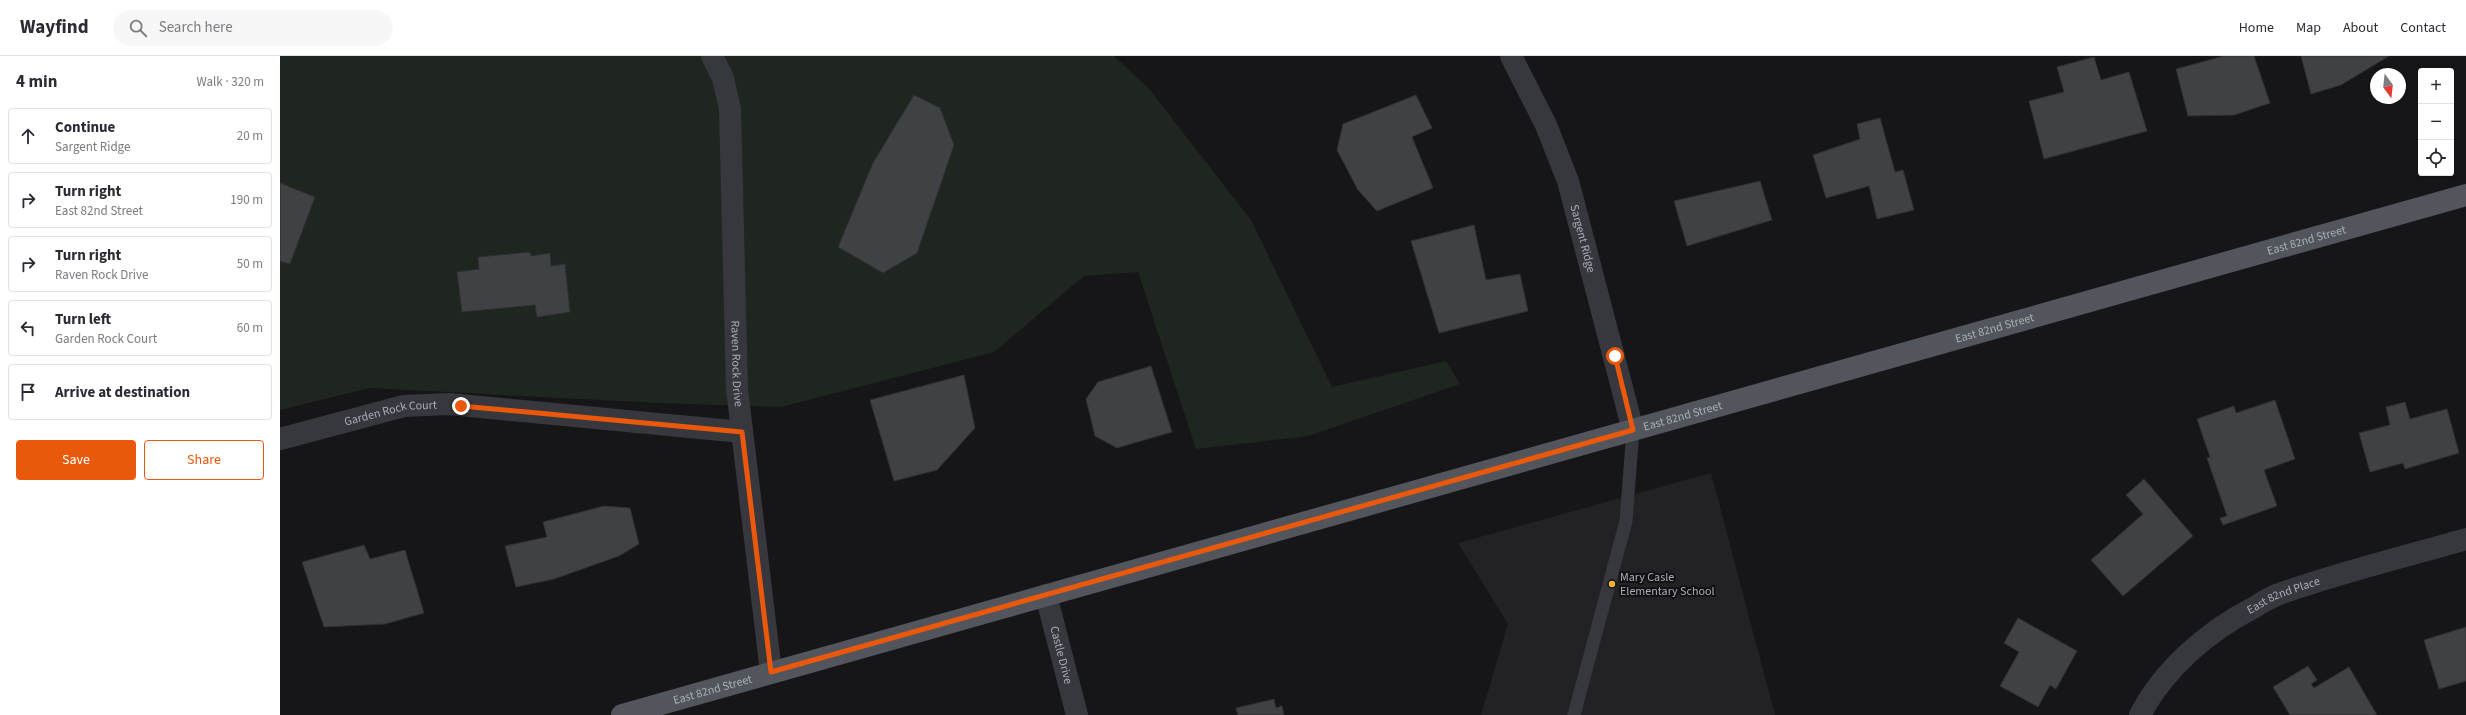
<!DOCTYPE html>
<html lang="en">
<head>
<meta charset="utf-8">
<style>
	:root { --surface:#fff; --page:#f7f7f7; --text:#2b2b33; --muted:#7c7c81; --line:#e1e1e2; --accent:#ea580c }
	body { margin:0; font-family:"Source Sans 3",sans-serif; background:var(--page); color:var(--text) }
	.controls { position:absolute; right:12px; top:12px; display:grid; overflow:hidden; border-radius:4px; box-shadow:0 1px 3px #0004 }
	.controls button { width:36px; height:36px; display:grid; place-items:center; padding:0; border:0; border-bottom:1px solid var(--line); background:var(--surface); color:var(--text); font:20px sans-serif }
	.compass { position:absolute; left:2090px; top:12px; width:36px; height:36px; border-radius:50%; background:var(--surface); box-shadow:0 1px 3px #0004; rotate:165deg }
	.stop { position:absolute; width:12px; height:12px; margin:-9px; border:3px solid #ea580c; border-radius:50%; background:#fff }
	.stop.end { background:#ea580c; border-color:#fff; box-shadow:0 1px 4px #0008 }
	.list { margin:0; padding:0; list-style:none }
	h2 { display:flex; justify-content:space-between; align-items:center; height:52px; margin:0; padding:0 16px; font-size:17px }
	h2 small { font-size:13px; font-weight:400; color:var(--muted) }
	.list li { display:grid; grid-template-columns:26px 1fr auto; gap:12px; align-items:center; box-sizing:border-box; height:56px; margin:0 8px 8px; padding:0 8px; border:1px solid var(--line); border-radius:4px }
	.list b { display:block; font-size:15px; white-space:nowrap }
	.list p { margin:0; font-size:13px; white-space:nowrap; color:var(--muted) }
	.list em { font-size:13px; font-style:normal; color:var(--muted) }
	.actions { display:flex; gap:8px; padding:12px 16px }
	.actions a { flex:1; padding:9px 0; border:1px solid var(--accent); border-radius:4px; text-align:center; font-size:14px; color:var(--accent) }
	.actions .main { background:var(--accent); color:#fff }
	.icon { flex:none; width:22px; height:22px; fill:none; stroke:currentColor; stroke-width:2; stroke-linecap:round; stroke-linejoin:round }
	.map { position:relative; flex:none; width:2186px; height:659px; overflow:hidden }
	header { display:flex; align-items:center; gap:24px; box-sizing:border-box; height:56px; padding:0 20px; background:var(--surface); border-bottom:1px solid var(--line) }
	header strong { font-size:19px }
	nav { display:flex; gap:22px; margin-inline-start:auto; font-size:14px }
	.search { width:280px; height:36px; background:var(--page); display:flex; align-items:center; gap:10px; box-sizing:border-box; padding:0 14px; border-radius:22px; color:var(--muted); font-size:15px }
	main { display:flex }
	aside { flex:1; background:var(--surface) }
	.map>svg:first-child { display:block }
</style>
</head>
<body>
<header>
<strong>Wayfind</strong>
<div class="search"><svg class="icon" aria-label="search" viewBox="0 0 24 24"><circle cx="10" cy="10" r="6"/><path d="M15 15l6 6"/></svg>Search here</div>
<nav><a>Home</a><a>Map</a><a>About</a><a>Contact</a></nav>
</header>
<main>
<aside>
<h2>4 min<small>Walk · 320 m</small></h2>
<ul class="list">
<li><svg class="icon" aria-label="ahead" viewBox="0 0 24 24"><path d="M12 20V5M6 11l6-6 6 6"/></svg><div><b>Continue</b><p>Sargent Ridge</p></div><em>20 m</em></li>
<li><svg class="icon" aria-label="right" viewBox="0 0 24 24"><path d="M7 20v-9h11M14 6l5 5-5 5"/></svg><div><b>Turn right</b><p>East 82nd Street</p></div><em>190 m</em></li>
<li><svg class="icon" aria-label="right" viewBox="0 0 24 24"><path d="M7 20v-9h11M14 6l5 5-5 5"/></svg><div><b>Turn right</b><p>Raven Rock Drive</p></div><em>50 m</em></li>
<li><svg class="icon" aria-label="left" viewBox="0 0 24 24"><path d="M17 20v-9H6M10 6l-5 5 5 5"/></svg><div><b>Turn left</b><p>Garden Rock Court</p></div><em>60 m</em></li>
<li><svg class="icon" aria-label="arrive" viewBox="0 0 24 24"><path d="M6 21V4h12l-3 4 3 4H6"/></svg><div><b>Arrive at destination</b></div></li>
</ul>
<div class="actions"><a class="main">Save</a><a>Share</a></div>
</aside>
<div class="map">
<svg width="2186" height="659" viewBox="0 0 2186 659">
	<rect width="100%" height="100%" fill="#161618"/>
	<path fill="#222225" d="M1431,417L1495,659H1201L1228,568L1178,487Z"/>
	<path fill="#1e261f" d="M0,0H834L870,34L971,164L1052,331L1166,305L1180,328L1028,380L916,393L858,216L804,220L714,296L501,351L379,347L90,332L0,354Z"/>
	<path fill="#404145" stroke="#303034" d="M1944,0H1974L1990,47L1954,59L1908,60L1896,13Z
		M2021,0H2109L2061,29L2031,38Z
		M1814,1L1821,24L1849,16L1867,75L1764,103L1749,45L1784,36L1777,11Z
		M634,39L660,52L674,89L637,197L603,217L558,191L593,107Z
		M1136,39L1152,72L1132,81L1153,132L1097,155L1078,134L1057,94L1063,68Z
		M1600,62L1615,116L1623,114L1634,154L1597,163L1589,130L1546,142L1533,99L1580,83L1577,68Z
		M1480,125L1492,164L1407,190L1394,145Z
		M0,127L35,141L10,208L0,205Z
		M1194,169L1206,224L1240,218L1248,255L1159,277L1131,185Z
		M250,196L251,200L270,197L271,210L285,208L290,256L257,261L255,249L182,256L177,216L199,213L198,201Z
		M871,310L892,376L837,392L815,380L806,343L818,326Z
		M684,319L695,372L657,414L614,425L590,344Z
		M1995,344L2015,403L1984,414L1997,450L1943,469L1940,462L1947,460L1927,402L1930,401L1917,363L1954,350L1956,357Z
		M2125,346L2130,363L2167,353L2179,397L2125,413L2123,407L2090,416L2079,377L2110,369L2106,351Z
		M1864,423L1913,480L1843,540L1811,504L1863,458L1846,439Z
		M324,450L350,452L359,488L339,500L274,523L236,531L225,490L267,481L263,466Z
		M84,489L90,503L125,494L144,557L105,568L44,571L22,506Z
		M1738,562L1797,595L1776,633L1770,629L1758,651L1720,630L1739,596L1724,587Z
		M2186,571V625L2159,633L2144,584Z
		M2028,610L2037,624L2031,628L2034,632L2069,611L2097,659H2010L1993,631Z
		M994,643L996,652L1002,650L1004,659H958L956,652Z"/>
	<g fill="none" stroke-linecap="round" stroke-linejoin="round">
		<path stroke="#37383d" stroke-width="13" d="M1294,659L1346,465L1353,374"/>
		<g stroke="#37383d" stroke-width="22">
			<path id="s1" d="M432,0L443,22L450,53L457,333L491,616"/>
			<path id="s2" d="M1231,0L1266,69L1288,125L1353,374"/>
			<path id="s3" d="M0,383L124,350L169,348L462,376"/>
			<path id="s4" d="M766,539L797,659"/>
			<path id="s5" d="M1860,659C1883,614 1928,575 1973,552C1982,547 1990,541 1999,538C2060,516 2124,501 2186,483"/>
		</g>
		<path stroke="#53555c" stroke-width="22" id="s6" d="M342,659L2186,139"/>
	</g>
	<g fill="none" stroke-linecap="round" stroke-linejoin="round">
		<path stroke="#ea580c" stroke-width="5" d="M181,350L462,376L491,616L1353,374L1335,300"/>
	</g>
	<circle fill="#f2b134" stroke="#111113" stroke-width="1.5" cx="1332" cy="528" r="4"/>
	<g text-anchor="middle" stroke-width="4" stroke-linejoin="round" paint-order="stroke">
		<g font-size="12" fill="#a8adb8" stroke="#111113">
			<text dy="4" stroke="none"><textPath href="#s2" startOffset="197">Sargent Ridge</textPath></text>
			<text dy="4" stroke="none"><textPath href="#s6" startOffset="1750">East 82nd Street</textPath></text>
			<text dy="4" stroke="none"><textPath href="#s6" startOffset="1426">East 82nd Street</textPath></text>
			<text dy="4" stroke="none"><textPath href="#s1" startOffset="311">Raven Rock Drive</textPath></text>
			<text dy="4" stroke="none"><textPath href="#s3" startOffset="114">Garden Rock Court</textPath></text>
			<text dy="4" stroke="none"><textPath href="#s6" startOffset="1102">East 82nd Street</textPath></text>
			<text dy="4" stroke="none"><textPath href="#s5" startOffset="191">East 82nd Place</textPath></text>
			<text dy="4" stroke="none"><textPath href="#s4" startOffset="62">Castle Drive</textPath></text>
			<text dy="4" stroke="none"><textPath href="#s6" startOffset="94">East 82nd Street</textPath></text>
		</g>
		<g font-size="12" fill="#a8adb8" stroke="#111113" text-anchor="start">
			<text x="1340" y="525">Mary Casle<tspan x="1340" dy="14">Elementary School</tspan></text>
		</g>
	</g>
</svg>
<div class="controls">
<button>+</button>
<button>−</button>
<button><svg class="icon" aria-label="locate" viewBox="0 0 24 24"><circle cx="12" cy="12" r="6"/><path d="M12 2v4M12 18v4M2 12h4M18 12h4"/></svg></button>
</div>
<svg class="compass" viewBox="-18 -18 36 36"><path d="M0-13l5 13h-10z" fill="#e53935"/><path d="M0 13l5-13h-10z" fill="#7c7c81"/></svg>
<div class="stop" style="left:1335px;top:300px"></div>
<div class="stop end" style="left:181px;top:350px"></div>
</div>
</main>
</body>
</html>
